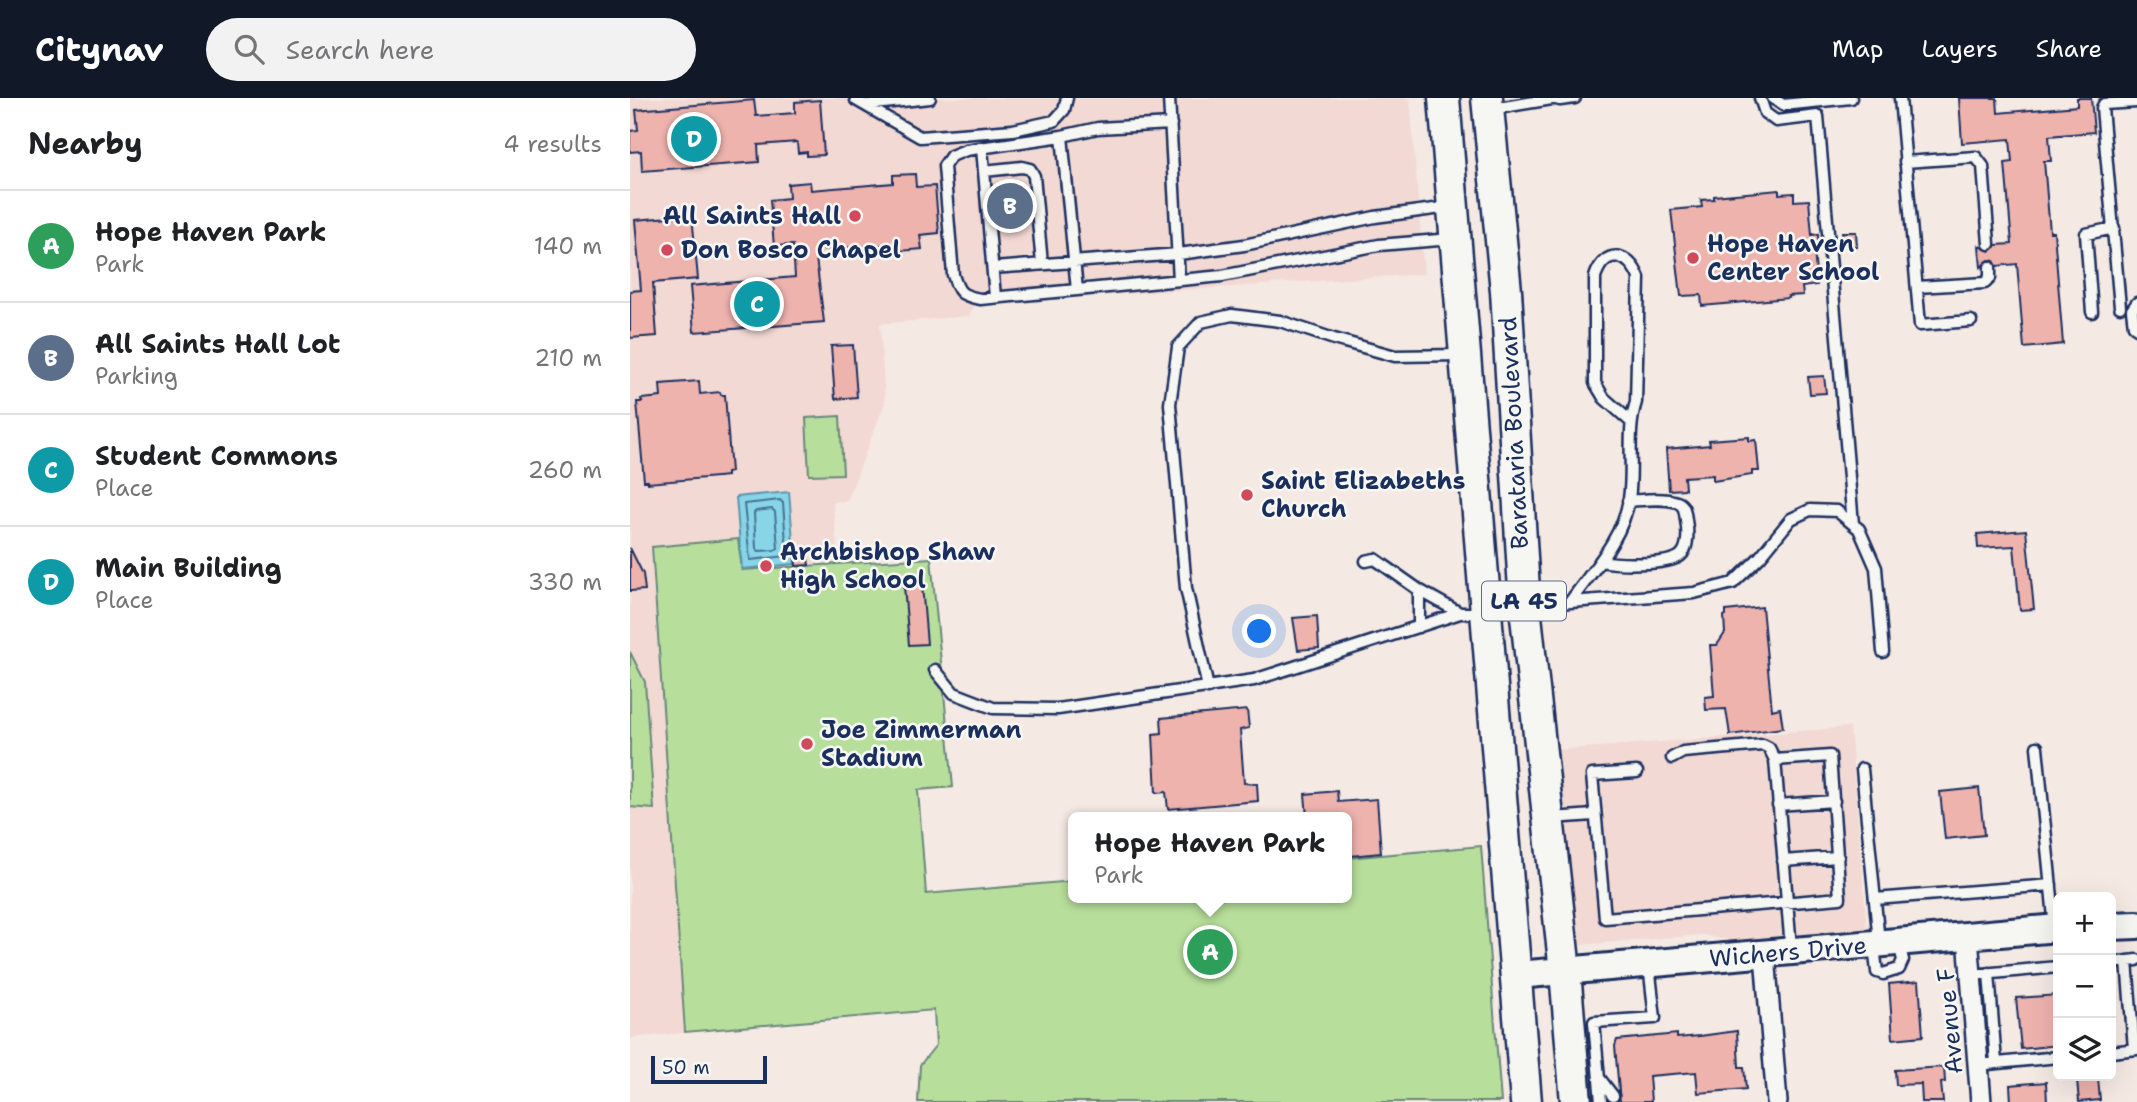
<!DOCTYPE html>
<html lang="en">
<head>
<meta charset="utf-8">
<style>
	:root { --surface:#fff; --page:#f2f2f2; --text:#202124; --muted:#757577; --line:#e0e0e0; --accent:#111827 }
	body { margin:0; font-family:"Shantell Sans",sans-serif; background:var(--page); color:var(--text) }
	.controls { position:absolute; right:21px; bottom:21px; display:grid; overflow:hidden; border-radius:10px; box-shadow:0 7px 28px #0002 }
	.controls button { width:63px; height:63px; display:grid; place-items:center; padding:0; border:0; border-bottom:2px solid var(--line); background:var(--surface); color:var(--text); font:35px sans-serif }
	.scale { position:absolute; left:21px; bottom:18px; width:116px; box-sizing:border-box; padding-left:7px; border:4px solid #1b2f5e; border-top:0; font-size:19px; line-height:24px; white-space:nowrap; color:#1b2f5e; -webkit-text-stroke:5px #f6f6f2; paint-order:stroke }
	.you { position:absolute; left:630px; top:534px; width:24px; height:24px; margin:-18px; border:5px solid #fff; border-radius:50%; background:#1a73e8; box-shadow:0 0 0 10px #1a73e833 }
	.badge { display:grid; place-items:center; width:46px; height:46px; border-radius:50%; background:var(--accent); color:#fff; font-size:23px; font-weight:700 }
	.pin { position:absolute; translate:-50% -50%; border:4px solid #fff; box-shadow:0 2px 7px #0006 }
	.popup { position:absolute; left:438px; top:714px; width:284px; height:91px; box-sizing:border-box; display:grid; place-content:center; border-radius:10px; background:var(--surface); filter:drop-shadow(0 2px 5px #0005); font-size:23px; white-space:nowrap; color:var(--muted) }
	.popup b { font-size:26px; color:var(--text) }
	.popup::after { content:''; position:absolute; left:50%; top:100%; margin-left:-14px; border:14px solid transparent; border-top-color:var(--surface) }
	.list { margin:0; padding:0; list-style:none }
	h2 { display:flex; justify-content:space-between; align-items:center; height:91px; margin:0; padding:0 28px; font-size:30px }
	h2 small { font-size:23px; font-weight:400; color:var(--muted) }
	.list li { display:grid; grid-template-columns:46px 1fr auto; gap:21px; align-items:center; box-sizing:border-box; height:112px; padding:0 28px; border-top:2px solid var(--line) }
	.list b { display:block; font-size:26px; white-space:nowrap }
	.list p { margin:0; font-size:23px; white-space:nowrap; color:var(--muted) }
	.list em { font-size:23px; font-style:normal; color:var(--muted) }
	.icon { flex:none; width:38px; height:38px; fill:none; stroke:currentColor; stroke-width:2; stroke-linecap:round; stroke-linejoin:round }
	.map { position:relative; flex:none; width:1507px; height:1004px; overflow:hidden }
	header { display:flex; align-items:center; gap:42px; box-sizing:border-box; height:98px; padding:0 35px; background:var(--accent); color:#fff }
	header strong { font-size:33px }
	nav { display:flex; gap:38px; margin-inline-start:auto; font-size:24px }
	.search { width:490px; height:63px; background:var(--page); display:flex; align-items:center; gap:18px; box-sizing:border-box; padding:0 24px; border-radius:38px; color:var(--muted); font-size:26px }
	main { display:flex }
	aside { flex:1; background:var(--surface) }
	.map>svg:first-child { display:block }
</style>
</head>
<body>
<header>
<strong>Citynav</strong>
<div class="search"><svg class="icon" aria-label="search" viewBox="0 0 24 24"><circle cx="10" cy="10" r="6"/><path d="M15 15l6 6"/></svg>Search here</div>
<nav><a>Map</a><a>Layers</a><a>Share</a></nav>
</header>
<main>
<aside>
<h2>Nearby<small>4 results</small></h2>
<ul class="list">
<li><span class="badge" style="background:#2e9e5b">A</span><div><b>Hope Haven Park</b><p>Park</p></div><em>140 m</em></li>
<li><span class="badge" style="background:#5c6f8a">B</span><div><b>All Saints Hall Lot</b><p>Parking</p></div><em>210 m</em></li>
<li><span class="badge" style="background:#0f9aa8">C</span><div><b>Student Commons</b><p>Place</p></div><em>260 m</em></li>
<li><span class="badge" style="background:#0f9aa8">D</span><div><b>Main Building</b><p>Place</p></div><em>330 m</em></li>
</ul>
</aside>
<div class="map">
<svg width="1507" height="1004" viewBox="0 0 1507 1004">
	<rect width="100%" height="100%" fill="#f5e9e4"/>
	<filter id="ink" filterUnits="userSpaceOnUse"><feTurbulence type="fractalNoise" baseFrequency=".0143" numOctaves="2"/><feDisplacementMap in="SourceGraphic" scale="14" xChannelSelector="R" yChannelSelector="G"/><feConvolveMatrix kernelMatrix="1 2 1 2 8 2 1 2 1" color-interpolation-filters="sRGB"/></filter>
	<g filter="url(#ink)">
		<path fill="#f3d9d4" d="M0,0H780L794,176L346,206L339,218L250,226L255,305L217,403L203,404L208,465L112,472L108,441L21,449L54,935L0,940Z
			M1220,629L1237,831L1101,843L1073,837L949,847L948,835L941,829L928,652Z"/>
		<path fill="#b7df9b" stroke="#69877c" stroke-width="2" d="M210,318L213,376L179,377L176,320Z
			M108,441L112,472L301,460L323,689L288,692L296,796L443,783L444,800H716L717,760L851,748L871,1004H288L290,967L306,947L304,912L55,934L22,449Z
			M0,554L15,584L24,711L0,709Z"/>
		<path fill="#88d5e7" stroke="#5c93b0" stroke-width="2" d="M159,394L165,466L112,471L106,399Z"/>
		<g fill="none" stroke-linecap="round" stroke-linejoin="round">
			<path stroke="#477195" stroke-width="2" d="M150,402L153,405L157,458L120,462L114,406Z
				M142,411L145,414L148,450L145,452L129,453L126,450L124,415L126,413Z"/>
		</g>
		<path fill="#efb3ae" stroke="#1b2f5e" stroke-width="2" d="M1329,0H1367L1368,15L1447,8V0H1461L1464,34L1419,38L1421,63H1414L1420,134H1424L1433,246L1394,250L1387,166L1367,168L1364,163L1359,162L1351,169L1349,148L1360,153L1366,147L1382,146L1375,65L1382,64L1380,41L1332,45Z
			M124,2L126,18L165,15V4L190,2L194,57L177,58V54L168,55L167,44L128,47L129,64L12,73L11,53L0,54V33L8,32L6,12Z
			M285,76L286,89L305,88L309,135L290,137L292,151L269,153L268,146L185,152L194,224L64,234L60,188L165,179L163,147L144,148L140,102L159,100L158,86L180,84L181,92L263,85V77Z
			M1149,92V96L1164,95V103L1179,102L1182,137L1188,136L1189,152H1184L1187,187L1172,189L1173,197L1158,198L1159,200L1094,206L1072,208L1071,197L1051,198L1041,112L1072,109L1071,102L1084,101V98Z
			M62,117L68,181L23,185L27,238L0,240V193L11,192L5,122Z
			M1212,134H1226L1227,148H1213Z
			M223,247L227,299L205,301L201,248Z
			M1194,278L1196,295L1180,296L1178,279Z
			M69,283L70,296L90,294L91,297H95L101,374L97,375V378L87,379L18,385V383H14L7,304H12L11,301L31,299L30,286Z
			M1119,339V343L1126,342L1129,373H1122V377L1083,383V377L1054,379L1055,391L1039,392L1036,351L1080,347L1079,342Z
			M1396,432L1404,511L1390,512L1384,448L1348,450L1347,436Z
			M0,450L13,476L15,492L0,493Z
			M177,455L179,467L166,468L165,456Z
			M292,487L297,546L279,547L274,488Z
			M1132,509L1142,612L1150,610L1153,630L1100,637L1096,611L1076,612L1075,599L1084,598L1080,547H1087L1095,535L1094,518L1096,517V513Z
			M687,518L689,550L668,552L663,520Z
			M617,612L619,630L610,632L614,685L627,686L628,703L538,711L536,694L526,695L523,636L532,635L531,620Z
			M1349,690L1354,737L1315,741L1310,694Z
			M707,693L708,704L747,701L751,755L720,758L717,719H677L675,696Z
			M1289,883L1293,938L1263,941L1259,886Z
			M1428,897V947L1391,951L1386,900Z
			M1107,933L1109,969H1114L1116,991L1068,995L1066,974L1019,978L1021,1004H990L985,948L987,942L1047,936V940L1070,938Z
			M1314,969L1315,984L1311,985L1313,1004H1292L1291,986L1266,987L1265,972Z
			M1468,980L1470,1002L1449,1004L1447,982Z
			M1416,984L1417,1004H1381L1380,987Z"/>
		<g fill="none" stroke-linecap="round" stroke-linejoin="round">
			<defs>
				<path id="lane" d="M226,0V2L290,39L383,32L424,23L434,12L437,0
					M539,0L549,182
					M921,0L930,2L945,0
					M1130,0L1135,15L1146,23L1188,18L1223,426
					M1143,0L1153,7L1221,0
					M1270,0L1290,227L1341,223
					M235,7L300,0
					M862,11L922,1
					M541,26L468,30L432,38L447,192L592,178L749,147L821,141
					M432,38L336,52L321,58L314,68L323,177C329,195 330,197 350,201L447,192
					M352,50L365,199
					M1275,64L1346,59L1353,68L1359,146
					M354,73L392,69L400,71L404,78L412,166
					M363,170L549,156L614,147L745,119L819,109
					M1287,189L1355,185L1360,180V169
					M1507,205L1502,212L1504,228L1507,230
					M1490,209L1472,10L1474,6L1507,4
					M1462,214L1456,136L1484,130
					M736,463L745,461L789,492L830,515
					M970,463C986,466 1036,468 1050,458C1059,451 1058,433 1056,422C1055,415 1055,407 1047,404C1033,399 1013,402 998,403
					M789,492V529
					M940,504C962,473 993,440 999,401C1004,368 996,336 1006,304L1009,180C999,154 975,149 965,179V285L974,300L1000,323
					M305,572L324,595L363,610L428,611L624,582L830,515H856L940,504L1064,495L1103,485L1130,459L1161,421L1180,412L1207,413L1229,431L1246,470L1253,554
					M578,590L556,490L540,306L548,249L571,224L602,217L650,223L704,241L765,258L830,257
					M1407,649L1425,830
					M1042,660L1053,654L1133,647L1139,650L1145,662
					M1232,671L1249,844
					M1007,674L962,677L975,820L1210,800L1200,658L1145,662L1161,850
					M1148,707L1204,703
					M922,720L964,717
					M1153,763L1208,759
					M1245,801L1421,787
					M1244,848L1247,874L1253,876L1269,871L1273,862L1269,846
					M1497,863L1504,951
					M1481,865L1507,862
					M1359,875L1366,965
					M1341,877L1428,869
					M1481,954L1507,951
					M1348,967L1428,959
					M970,981L983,998
					M971,1004L964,924L1025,920L1019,867"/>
				<path id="street" d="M1338,839L1351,1004
					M1135,857L1147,1004"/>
				<path id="secondary" d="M1481,828L1507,827
					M887,877L1428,830"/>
				<path id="primary" d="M814,0L896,1004
					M857,0L876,193L895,509L935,873L946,1004"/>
			</defs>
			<use href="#lane" stroke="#1b2f5e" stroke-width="15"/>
			<use href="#street" stroke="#1b2f5e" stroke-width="24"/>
			<use href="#secondary" stroke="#1b2f5e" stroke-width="32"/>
			<use href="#primary" stroke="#1b2f5e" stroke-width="35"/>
			<use href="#lane" stroke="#f6f6f2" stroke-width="10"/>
			<use href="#street" stroke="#f6f6f2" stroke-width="19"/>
			<use href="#secondary" stroke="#f6f6f2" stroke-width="26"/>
			<use href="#primary" stroke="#f6f6f2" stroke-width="30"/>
		</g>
	</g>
	<g fill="#d1495b" stroke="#f6f6f2" stroke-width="2.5">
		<circle cx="225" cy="118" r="7"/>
		<circle cx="37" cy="152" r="7"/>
		<circle cx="1063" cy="160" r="7"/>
		<circle cx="617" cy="397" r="7"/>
		<circle cx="136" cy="468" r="7"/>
		<circle cx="177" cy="646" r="7"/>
	</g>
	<g text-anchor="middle" stroke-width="5" stroke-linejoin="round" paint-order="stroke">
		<rect fill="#f6f6f2" stroke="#5d6b8a" stroke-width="2" x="852" y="483.5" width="84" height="39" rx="5"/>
		<g font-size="23" font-weight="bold" fill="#1b2f5e">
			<text x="894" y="511">LA 45</text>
		</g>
		<g font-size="24" font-weight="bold" fill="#1b2f5e" stroke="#f6f6f2" text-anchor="start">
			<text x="211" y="126" text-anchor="end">All Saints Hall</text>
			<text x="1077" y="154">Hope Haven<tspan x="1077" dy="28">Center School</tspan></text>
			<text x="51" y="160">Don Bosco Chapel</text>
			<text x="631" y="391">Saint Elizabeths<tspan x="631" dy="28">Church</tspan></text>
			<text x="150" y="462">Archbishop Shaw<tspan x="150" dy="28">High School</tspan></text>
			<text x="191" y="640">Joe Zimmerman<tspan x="191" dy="28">Stadium</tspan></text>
		</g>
		<g font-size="24" fill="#1b2f5e" stroke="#f6f6f2">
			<text transform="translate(884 335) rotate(-93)" y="8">Barataria Boulevard</text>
			<text transform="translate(1158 854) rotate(-5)" y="8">Wichers Drive</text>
			<text transform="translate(1320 923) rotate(-95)" y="8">Avenue F</text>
		</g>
	</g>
</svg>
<div class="controls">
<button>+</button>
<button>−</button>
<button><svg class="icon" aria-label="layers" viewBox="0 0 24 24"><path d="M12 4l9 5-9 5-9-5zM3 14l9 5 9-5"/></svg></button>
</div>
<div class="scale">50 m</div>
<div class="you"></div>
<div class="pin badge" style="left:580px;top:854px;background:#2e9e5b">A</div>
<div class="popup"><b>Hope Haven Park</b>Park</div>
<div class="pin badge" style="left:380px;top:108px;background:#5c6f8a">B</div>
<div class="pin badge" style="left:127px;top:206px;background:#0f9aa8">C</div>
<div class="pin badge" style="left:64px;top:41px;background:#0f9aa8">D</div>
</div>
</main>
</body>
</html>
